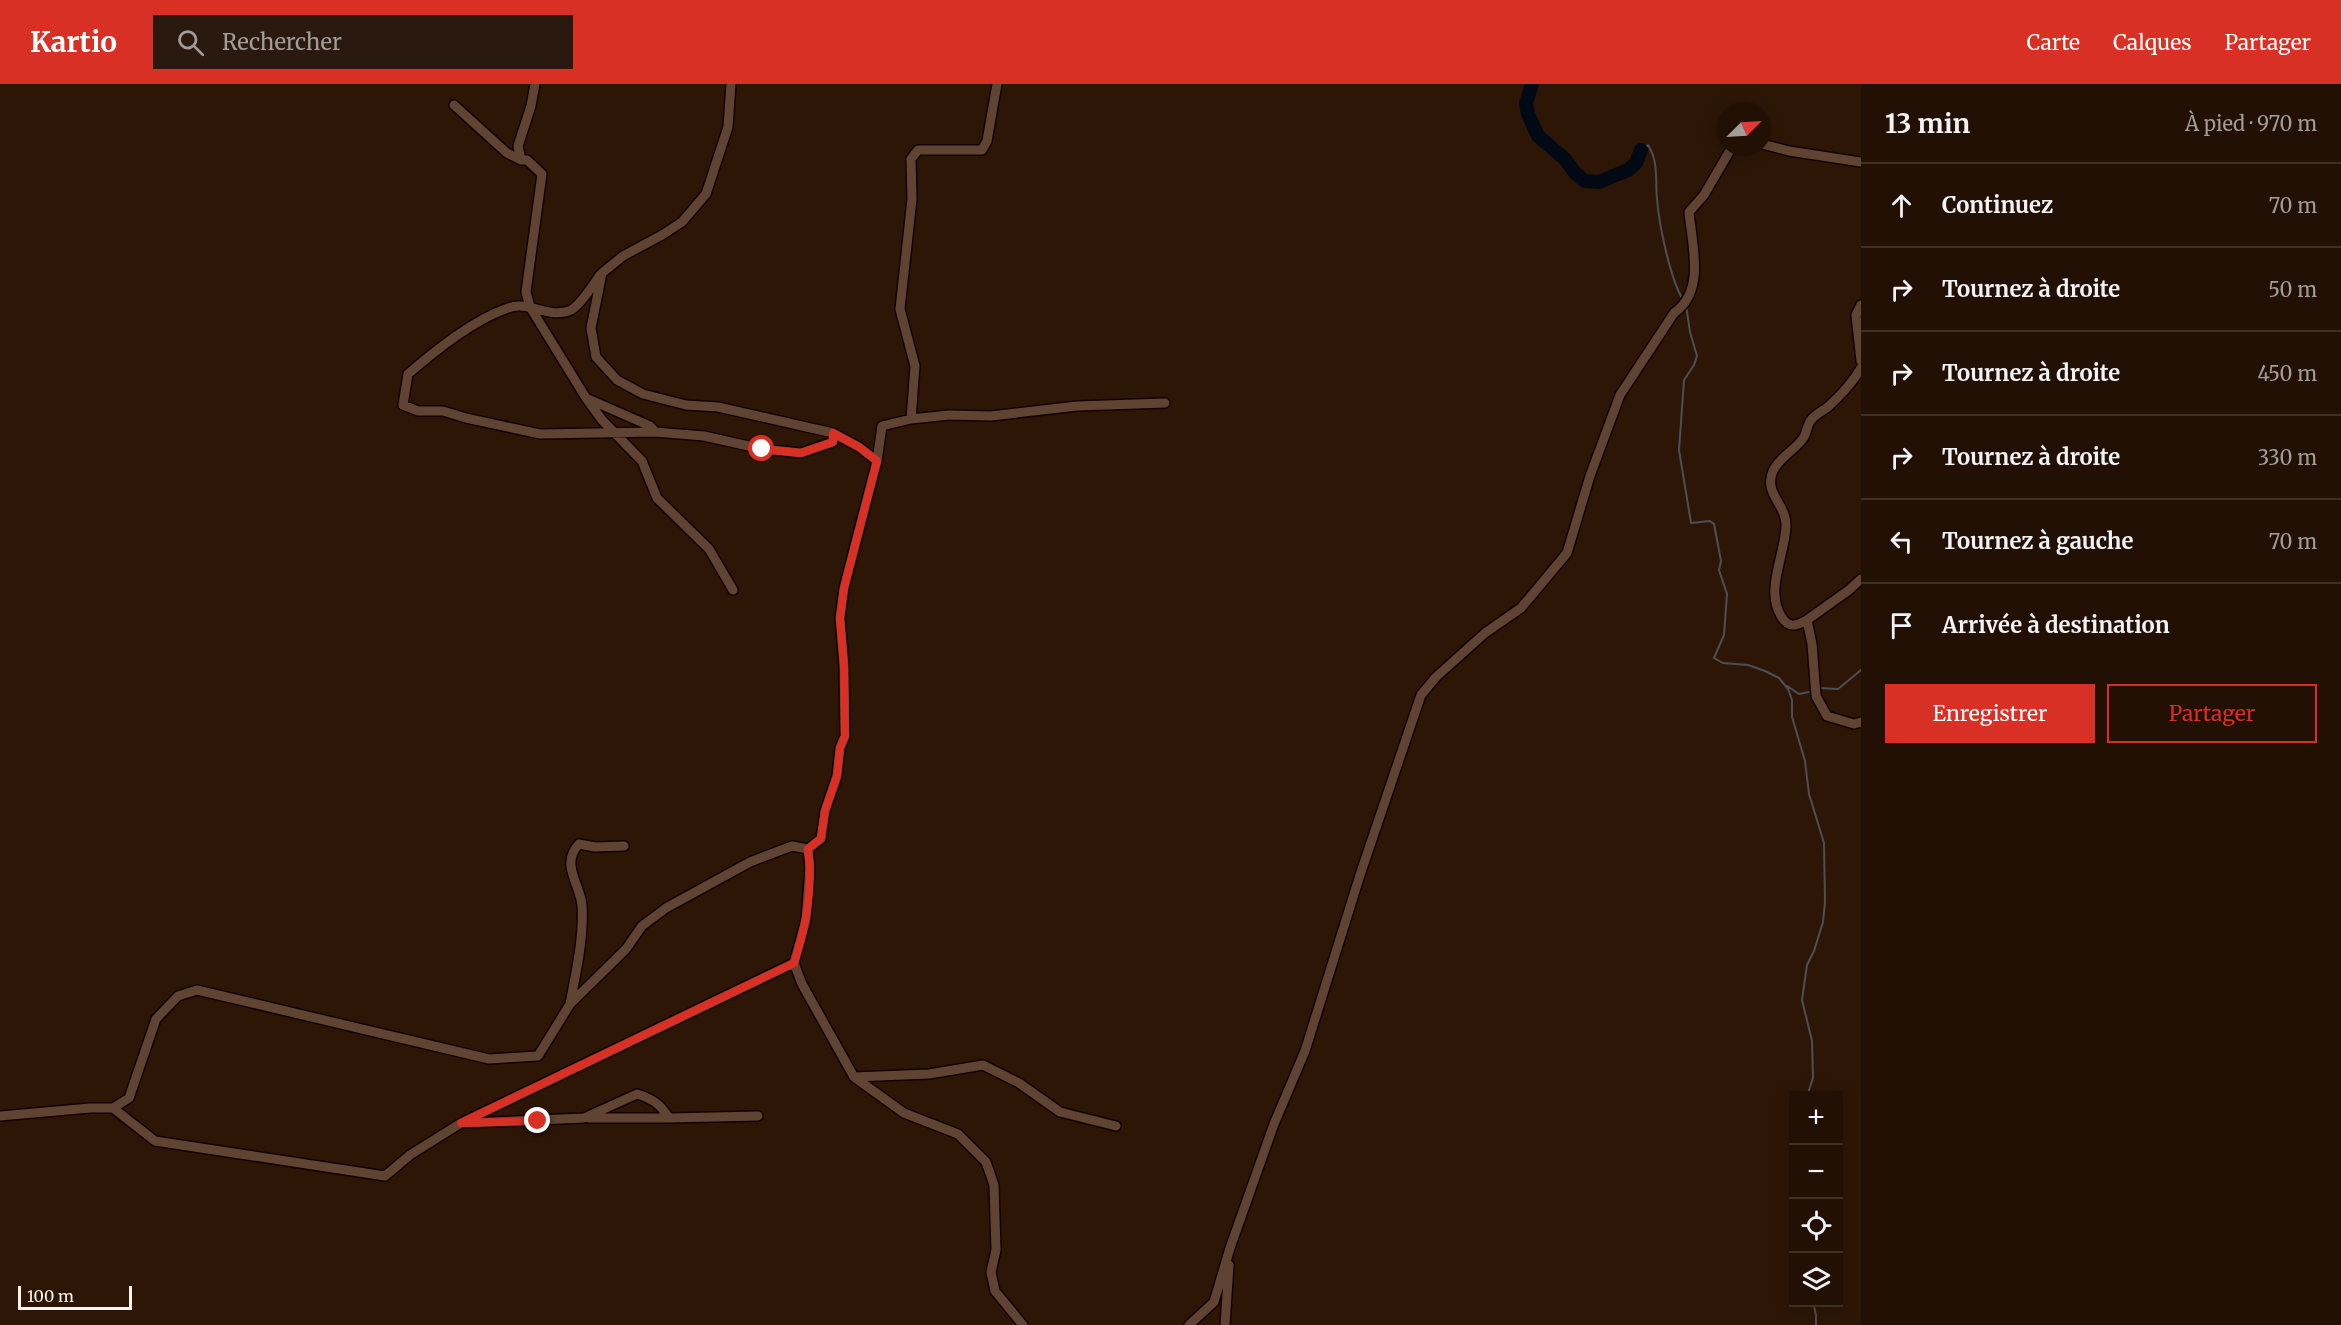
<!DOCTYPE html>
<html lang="fr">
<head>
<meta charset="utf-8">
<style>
	:root { --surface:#221004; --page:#2a190e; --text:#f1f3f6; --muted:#a29d9a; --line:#3f3026; --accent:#d93025 }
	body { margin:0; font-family:Merriweather,serif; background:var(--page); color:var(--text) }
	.controls { position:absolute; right:18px; bottom:18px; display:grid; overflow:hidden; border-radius:0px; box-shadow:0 3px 15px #0003 }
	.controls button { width:54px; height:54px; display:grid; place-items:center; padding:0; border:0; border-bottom:2px solid var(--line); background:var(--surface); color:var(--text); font:30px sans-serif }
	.compass { position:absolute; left:1717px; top:18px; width:54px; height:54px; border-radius:50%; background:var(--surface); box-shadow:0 3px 15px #0003; rotate:66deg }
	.scale { position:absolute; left:18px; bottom:15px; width:114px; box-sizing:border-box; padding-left:6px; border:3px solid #fdf2ec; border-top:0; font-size:16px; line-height:21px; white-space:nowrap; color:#fdf2ec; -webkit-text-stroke:4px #2d1606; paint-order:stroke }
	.stop { position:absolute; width:18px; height:18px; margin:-14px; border:4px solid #d93025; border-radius:50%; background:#fff }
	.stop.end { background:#d93025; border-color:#fff; box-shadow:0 2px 6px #0008 }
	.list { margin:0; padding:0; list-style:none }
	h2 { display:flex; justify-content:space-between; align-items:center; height:78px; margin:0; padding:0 24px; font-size:26px }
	h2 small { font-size:20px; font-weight:400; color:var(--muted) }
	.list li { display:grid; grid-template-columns:39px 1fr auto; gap:18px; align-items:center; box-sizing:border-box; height:84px; padding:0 24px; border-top:2px solid var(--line) }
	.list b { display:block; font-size:22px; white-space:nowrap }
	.list em { font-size:20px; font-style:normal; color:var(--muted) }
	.actions { display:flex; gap:12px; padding:18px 24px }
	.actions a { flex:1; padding:14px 0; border:2px solid var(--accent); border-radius:0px; text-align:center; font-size:21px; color:var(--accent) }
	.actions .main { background:var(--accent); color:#fff }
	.icon { flex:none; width:33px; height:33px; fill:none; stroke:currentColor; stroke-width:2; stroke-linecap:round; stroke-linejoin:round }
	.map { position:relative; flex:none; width:1861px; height:1241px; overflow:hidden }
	header { display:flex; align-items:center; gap:36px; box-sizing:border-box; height:84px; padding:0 30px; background:var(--accent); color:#fff }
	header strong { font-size:28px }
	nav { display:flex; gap:33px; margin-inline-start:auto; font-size:21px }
	.search { width:420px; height:54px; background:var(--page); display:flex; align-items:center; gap:15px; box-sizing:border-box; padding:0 21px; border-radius:0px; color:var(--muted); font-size:22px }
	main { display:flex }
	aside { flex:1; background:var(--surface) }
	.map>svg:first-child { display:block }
</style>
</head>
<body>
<header>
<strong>Kartio</strong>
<div class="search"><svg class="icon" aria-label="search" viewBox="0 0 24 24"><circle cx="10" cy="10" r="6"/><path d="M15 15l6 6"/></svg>Rechercher</div>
<nav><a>Carte</a><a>Calques</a><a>Partager</a></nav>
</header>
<main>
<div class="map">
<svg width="1861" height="1241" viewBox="0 0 1861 1241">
	<rect width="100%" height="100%" fill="#2d1606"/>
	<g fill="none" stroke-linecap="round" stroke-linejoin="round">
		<path stroke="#4c4f55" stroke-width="2" d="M1641,66L1648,61C1659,78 1655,96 1657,115C1659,141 1670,194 1683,216
			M1686,221L1690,248L1697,272L1694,281L1684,296L1679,366L1691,439L1710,437L1714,440L1721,477L1719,486L1727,510L1724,551L1714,574L1723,579L1748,581L1765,587L1779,594L1788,605L1792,616V633L1805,677L1809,710L1824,759L1825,818L1823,838L1814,867L1807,881L1802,916L1812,957L1813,994L1807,1012
			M1787,602L1799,610L1809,608
			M1819,604L1838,605L1861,586
			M1813,1218L1816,1231V1241"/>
		<path stroke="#000914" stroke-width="14" d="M1532,0L1526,19L1528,30L1538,52L1565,75L1575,89L1585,97L1599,98L1628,86L1636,79L1641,66"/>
		<defs>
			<path id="minor" d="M731,0L728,43L706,110L682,138L662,151L623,172L602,189L591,244L596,273L617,296L643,310L686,321L718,323L833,349L859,363L877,377L844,504L840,534L844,582L845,652L840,664L837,692L825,727L821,755L808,765
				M454,21L507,69L521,76H527L542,90L526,208L530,223L586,314L602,336L642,377L657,414L709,465L733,506
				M1762,60L1789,67L1861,78
				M521,76L518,62L531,22L535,0
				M600,191C594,200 579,222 571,226C549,236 529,216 508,224C473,236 436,266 408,290L403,321L418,327H443L466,334L540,350L655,348L704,352L762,365L801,369L833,358V349
				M1861,221L1856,231L1861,277
				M586,314L650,342L655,348
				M911,335L949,331L991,332L1077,322L1165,319
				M877,377L882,342L911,335L915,282L900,225L912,115L911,75L918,66H982L987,57L997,0
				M1861,495L1849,506L1807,536L1812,560L1816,612L1827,632L1854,640L1861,638
				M1807,536C1796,542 1789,545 1781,532C1765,506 1785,471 1786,442C1787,421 1763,409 1773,387C1780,372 1796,366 1804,353C1807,348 1807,341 1811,336C1816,330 1823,327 1829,322C1841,311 1853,298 1861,284
				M570,920C576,888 584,854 582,821C580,800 560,780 579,760L595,763L624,762
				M854,993L929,990L983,981L1019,999L1060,1028L1116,1042
				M113,1024L155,1057L385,1092L410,1071L461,1039L794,879
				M0,1032L90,1024H113L129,1014L156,935L178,912L197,906L489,975L538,972L570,920L626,865L642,842L666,824L750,778L792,762L808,765L810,783L806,836L794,879L802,900L854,993L904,1029L958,1050L986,1078L994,1101L996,1166L991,1188L995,1207L1023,1241
				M589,1034H669
				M466,1039L584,1034L637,1010C653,1015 660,1020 669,1034L758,1032
				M1189,1241L1214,1218L1230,1164L1274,1040L1305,967L1360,791L1421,611L1436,593L1485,549L1521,524L1567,469L1590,392L1620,311L1674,229C1706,207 1692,161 1689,128L1704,111L1732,63
				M1225,1241L1229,1181"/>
		</defs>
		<use href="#minor" stroke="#140200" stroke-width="12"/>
		<use href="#minor" stroke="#5f4333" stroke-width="9"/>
	</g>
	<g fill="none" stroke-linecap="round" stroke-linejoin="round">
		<path stroke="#d93025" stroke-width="8" d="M538,1037L461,1039L794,879C806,843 813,802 808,765L821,754L825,727L837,692L840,664L845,652L844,582L840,534L844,504L877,377L859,363L833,349V358L801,369L762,365"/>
	</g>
</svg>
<div class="controls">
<button>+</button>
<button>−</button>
<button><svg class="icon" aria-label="locate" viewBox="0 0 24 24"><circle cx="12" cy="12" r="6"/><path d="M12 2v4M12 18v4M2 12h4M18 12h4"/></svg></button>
<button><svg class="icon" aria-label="layers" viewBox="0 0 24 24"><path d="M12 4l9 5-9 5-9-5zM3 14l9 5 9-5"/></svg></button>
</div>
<svg class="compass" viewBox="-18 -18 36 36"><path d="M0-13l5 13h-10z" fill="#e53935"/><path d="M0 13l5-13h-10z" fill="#a29d9a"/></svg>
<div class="scale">100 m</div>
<div class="stop" style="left:762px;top:365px"></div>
<div class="stop end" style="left:538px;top:1037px"></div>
</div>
<aside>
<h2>13 min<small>À pied · 970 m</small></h2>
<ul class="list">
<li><svg class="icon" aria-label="ahead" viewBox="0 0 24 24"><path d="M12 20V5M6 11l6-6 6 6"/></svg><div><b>Continuez</b></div><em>70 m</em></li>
<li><svg class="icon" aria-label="right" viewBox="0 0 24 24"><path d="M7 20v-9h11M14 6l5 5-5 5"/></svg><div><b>Tournez à droite</b></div><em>50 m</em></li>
<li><svg class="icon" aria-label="right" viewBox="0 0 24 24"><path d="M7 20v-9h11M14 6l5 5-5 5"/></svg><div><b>Tournez à droite</b></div><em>450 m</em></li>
<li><svg class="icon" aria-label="right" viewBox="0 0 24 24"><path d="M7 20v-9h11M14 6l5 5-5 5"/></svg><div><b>Tournez à droite</b></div><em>330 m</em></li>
<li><svg class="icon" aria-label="left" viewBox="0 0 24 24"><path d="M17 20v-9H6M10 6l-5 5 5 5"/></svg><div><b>Tournez à gauche</b></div><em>70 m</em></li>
<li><svg class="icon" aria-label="arrive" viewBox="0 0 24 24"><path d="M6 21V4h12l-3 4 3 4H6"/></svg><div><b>Arrivée à destination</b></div></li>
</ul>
<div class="actions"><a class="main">Enregistrer</a><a>Partager</a></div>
</aside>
</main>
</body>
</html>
